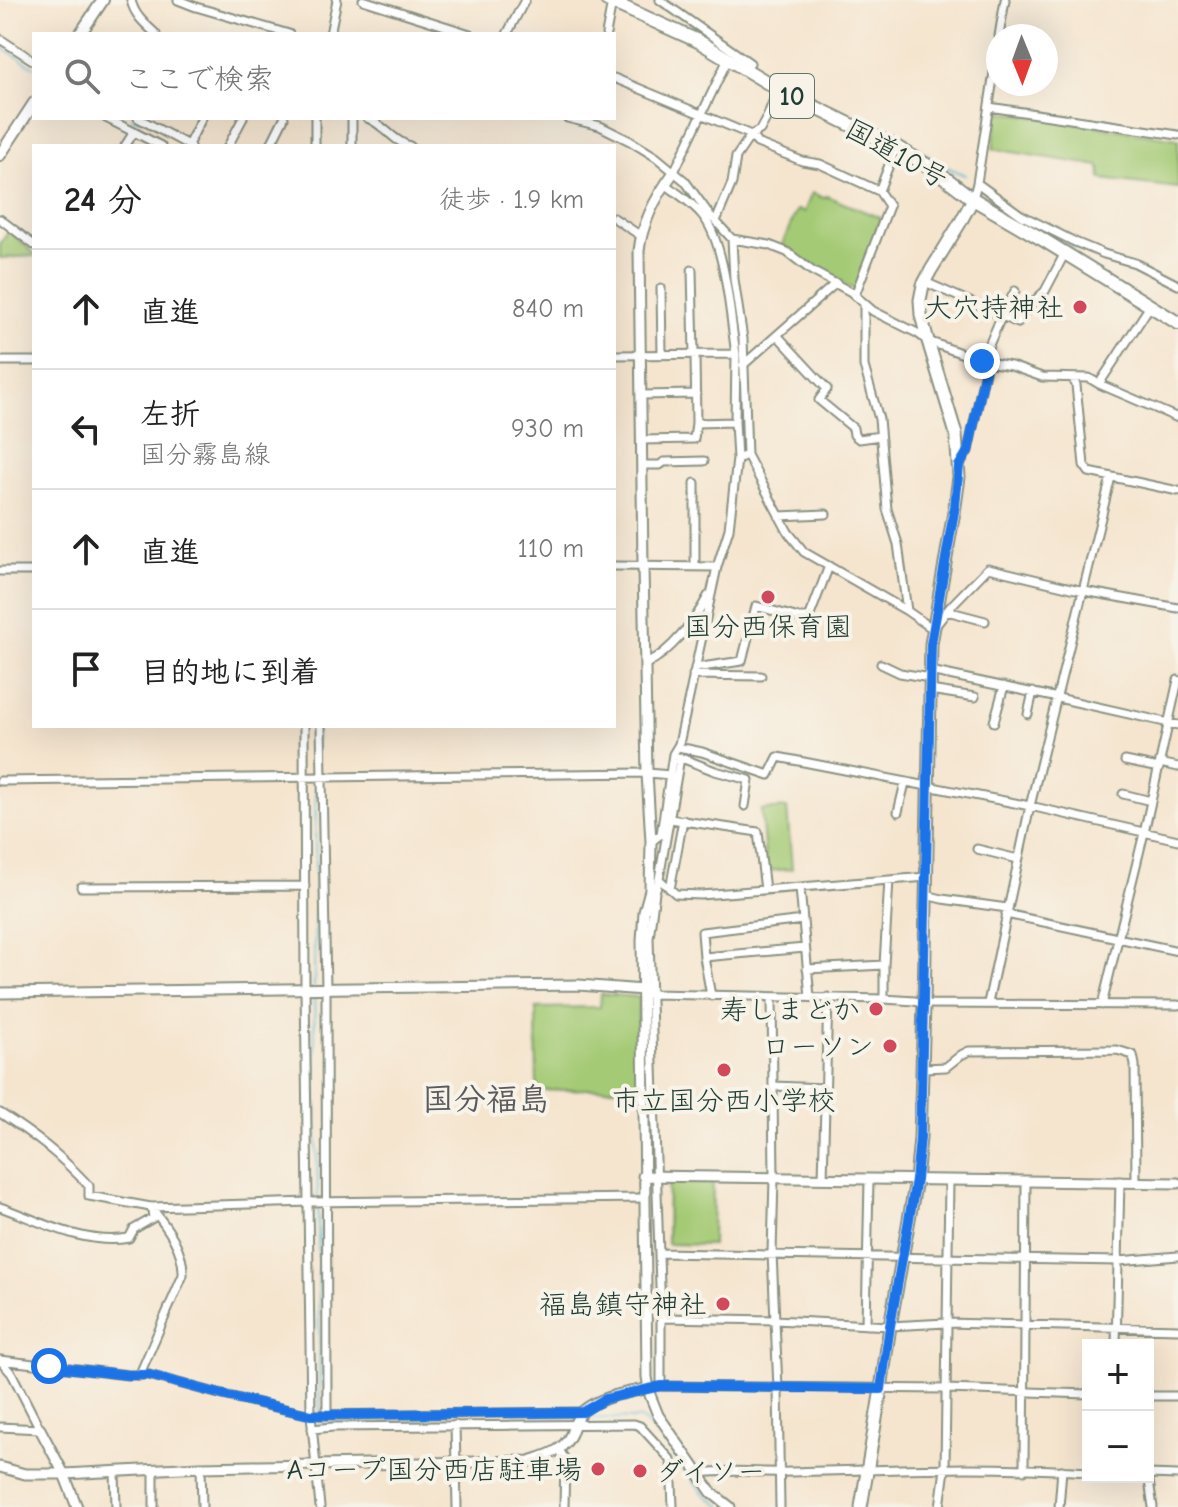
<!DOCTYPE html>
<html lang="ja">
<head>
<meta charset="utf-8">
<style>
	:root { --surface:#fff; --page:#f2f2f2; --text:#222; --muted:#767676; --line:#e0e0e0 }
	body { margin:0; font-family:"Comic Neue","Klee One",sans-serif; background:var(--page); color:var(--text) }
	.controls { position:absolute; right:24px; bottom:24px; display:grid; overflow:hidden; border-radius:0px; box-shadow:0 8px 32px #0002 }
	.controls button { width:72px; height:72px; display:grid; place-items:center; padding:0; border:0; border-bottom:2px solid var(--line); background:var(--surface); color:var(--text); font:40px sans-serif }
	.compass { position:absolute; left:986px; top:24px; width:72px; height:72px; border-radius:50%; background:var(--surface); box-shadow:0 8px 32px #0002; rotate:179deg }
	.stop { position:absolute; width:24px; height:24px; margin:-18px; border:6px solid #1a73e8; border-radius:50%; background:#fff }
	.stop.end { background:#1a73e8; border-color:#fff; box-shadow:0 2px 8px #0008 }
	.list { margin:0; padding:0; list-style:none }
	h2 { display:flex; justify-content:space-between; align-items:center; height:104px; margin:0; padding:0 32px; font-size:34px }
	h2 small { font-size:26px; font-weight:400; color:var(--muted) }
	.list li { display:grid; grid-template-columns:52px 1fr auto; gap:24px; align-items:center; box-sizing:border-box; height:120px; padding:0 32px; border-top:2px solid var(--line) }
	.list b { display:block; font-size:30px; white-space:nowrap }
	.list p { margin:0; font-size:26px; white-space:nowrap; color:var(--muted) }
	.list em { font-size:26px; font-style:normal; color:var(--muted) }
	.icon { flex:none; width:44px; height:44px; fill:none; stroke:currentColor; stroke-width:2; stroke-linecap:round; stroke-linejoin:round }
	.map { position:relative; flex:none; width:1178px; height:1507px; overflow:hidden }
	.search { position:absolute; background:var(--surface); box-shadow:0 8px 32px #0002; left:32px; top:32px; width:584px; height:88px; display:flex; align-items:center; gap:20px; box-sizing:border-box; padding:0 28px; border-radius:0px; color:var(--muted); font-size:30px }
	.panel { position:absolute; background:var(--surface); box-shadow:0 8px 32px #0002; left:32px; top:144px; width:584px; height:584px; border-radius:0px }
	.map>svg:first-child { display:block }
</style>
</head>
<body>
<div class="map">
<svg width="1178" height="1507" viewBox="0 0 1178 1507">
	<rect width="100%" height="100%" fill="#f7f3e8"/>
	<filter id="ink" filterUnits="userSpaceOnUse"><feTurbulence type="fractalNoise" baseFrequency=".0125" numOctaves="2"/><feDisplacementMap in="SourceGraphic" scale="16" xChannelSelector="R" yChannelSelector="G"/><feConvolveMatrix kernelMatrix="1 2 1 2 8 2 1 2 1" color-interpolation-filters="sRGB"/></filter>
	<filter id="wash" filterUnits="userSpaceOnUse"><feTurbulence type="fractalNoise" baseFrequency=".006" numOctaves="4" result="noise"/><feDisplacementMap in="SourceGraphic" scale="32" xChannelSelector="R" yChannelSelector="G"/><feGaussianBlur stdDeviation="1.8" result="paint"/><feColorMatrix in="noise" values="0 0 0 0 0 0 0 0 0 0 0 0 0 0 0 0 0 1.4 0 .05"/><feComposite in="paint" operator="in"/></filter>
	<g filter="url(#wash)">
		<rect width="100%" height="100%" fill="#f5e5cf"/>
		<path fill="#a4ca75" stroke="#628454" stroke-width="2" d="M998,111L1178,139V188L1101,179L1100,166L993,149Z
			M812,193L824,198L826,196L881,218L855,290L781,247L797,210L804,212Z
			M9,231L34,253V256L0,258V244Z
			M787,808L792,869L766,871L761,810Z
			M601,994L638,997V1087L537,1091L536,1008L600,1007Z
			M668,1176L713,1177L712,1245L667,1244Z"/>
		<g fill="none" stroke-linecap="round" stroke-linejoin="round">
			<path stroke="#55b9d4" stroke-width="2" d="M652,0L675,15
				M693,27L730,53
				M0,46L34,67
				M131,118L138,121
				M877,131L920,150L942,165L965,175
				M1066,244L1107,260L1135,268L1178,291
				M316,775V726
				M314,987L316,781
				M314,993L318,1199
				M318,1205L320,1411
				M320,1417V1422L572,1418
				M583,1418L641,1419L660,1436L678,1462L703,1493L722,1507"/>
		</g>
	</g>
	<g filter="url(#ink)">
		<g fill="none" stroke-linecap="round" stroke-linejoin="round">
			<defs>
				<path id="minor" d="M131,0C134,15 145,24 156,34
					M178,0L196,7L289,34
					M363,0L470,34
					M660,0L750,63
					M330,34L337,0
					M507,34L525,0
					M606,34L612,2
					M999,36L1005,0
					M0,39L34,61
					M614,78L751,135L757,143L802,161L820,164L879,191L896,147
					M989,107L1178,135
					M106,118L134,132L125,146
					M138,118L190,146
					M315,118V146
					M352,118V146
					M367,118C384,124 392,141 410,146
					M567,118L600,126L630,141L656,157L685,181L709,214L732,239L769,245L787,252L812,271L851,292L873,311L917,333L928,341L982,361L1011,366L1042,377L1089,378L1099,384L1178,418
					M134,132L161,146
					M188,145L202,118
					M228,146L243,118
					M270,146L284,118
					M674,172L728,59
					M977,183L1021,215L1075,242L1104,254L1135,263L1178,285
					M665,184C678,194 693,203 703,216C726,245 730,317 736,354
					M973,199L977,183L998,46
					M614,218L641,236
					M0,219L34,245
					M716,221L732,183L736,157L751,135L760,130L767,117L778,89
					M732,239L734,279L743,339L747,455L788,532L804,552L907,611L933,629L951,606L988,568L1084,591L1178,608
					M692,270L694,355
					M925,282L1018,323L1030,305L1045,291L1065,253
					M661,288L662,355
					M855,295L889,206L879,191
					M864,303V366L879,419L887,509L898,544L907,611
					M777,335L827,389L819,400L853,428L854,435L859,439L880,436
					M614,355L736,354L735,422L737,459
					M695,355L696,423L735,422
					M0,361H34
					M982,361L1002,315L1015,291
					M743,365L836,283
					M1073,379L1076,385L1084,465L1089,472L1178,491
					M1099,384L1150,306
					M641,395L696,394
					M642,440L694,439L696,423
					M642,465H660L664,462L704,461
					M959,466L968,451L987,362
					M779,516L826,514
					M614,566L717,567
					M695,566V483
					M0,571H34
					M947,611L985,621
					M646,664C671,652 695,621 708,596
					M881,664L900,673L930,678
					M695,668L742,661L756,606L799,618H809L829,566
					M930,671L1058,698L1178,725
					M693,675L761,676
					M930,690L975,697
					M1028,714L1033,692
					M994,722L1004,686
					M304,726L305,989L311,1415L320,1507
					M321,726L326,989L327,1415
					M678,747L702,752L769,775L778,757L1030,806L1178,840
					M679,757L715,771L749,780L745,806
					M1125,761L1159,768
					M1160,763L1178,767
					M0,781L647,773L671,775
					M1123,794L1151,801
					M898,812L905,783
					M670,819L758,832L765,890
					M651,842L661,834L673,754L679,744L717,567L729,529L737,459L747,455
					M977,849L1018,859
					M659,879L680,758
					M81,887L305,886
					M800,888L810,997
					M670,889L683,820
					M926,895L942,899L1007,908L1006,914L1178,951
					M704,957L805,948
					M807,969L884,965
					M652,994L884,999L915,1001L924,1004L1178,1005
					M711,996L704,957L702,932L803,920
					M772,997L774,1178L772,1253L778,1388L780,1507
					M884,999V965L889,880
					M988,1003L1030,806L1111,477
					M1102,1005L1144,833L1178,680
					M923,1068L946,1067L961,1055L969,1051L1117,1050L1133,1055L1135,1065L1136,1182
					M773,1086L825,1088
					M0,1113C36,1136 60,1155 89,1186V1196L151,1207L310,1202L644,1198
					M823,1179L828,997
					M0,1207C40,1221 85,1246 129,1238L134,1229L153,1218L152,1210
					M659,1253L1119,1261L1178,1256
					M661,1318L775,1320L890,1326L946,1323L1178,1329
					M866,1325L869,1180
					M1116,1345L1120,1181
					M0,1360L128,1375H149L223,1395L311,1415L583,1412
					M0,1360L12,1374L40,1429L0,1427
					M139,1376L183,1275C184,1249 167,1227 151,1207
					M659,1386L946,1389L1088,1394
					M661,1386V1318L649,938L655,892L659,879L676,894L701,895L927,877
					M1148,1396H1178
					M455,1425L457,1507
					M312,1429L333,1427L634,1424L640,1426L671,1460L673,1507
					M559,1450L565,1459L564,1507
					M201,1467L202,1507
					M1024,1470L1026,1181
					M115,1471L116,1507
					M700,1473C730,1469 762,1473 792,1472C889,1469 991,1465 1088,1472
					M154,1507V1469
					M940,1507L945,1469L949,1181
					M1059,1507L1062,1470
					M1153,1507L1148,1474L1178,1475"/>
				<path id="tertiary" d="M674,172C657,195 642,223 639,251L643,566L647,773L651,842L650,890L644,912L642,940L647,1377L650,1395L658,1415L712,1493L730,1507
					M0,993L579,985L643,990L652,994
					M643,1176L1178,1183
					M40,1429L64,1474L77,1507
					M0,1467L25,1474H64L201,1467L530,1461C547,1455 563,1452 571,1434C574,1426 576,1417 583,1411C601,1396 627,1393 649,1388"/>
				<path id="secondary" d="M80,34L103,0
					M0,155L34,103"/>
				<path id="primary" d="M861,1507L881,1389L890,1326L916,1180L920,1138L924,1004L931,644L955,506L959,477L956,434L928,341L921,315L920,300L923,285L931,270L960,223L973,199"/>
				<path id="trunk" d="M607,0L698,41L778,89L896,147L935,170L973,199L1042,239L1178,323"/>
			</defs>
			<use href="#minor" stroke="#8a9182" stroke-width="11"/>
			<use href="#tertiary" stroke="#8a9182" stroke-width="13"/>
			<use href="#secondary" stroke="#8a9182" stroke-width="14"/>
			<use href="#primary" stroke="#8a9182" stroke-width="15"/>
			<use href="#trunk" stroke="#8a9182" stroke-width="16"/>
			<use href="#minor" stroke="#fff" stroke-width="7"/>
			<use href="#tertiary" stroke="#fff" stroke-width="9"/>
			<use href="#secondary" stroke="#fff" stroke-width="10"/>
			<use href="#primary" stroke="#fff" stroke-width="11"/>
			<use href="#trunk" stroke="#fff" stroke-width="12"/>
		</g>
	</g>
	<g fill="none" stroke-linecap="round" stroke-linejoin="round" filter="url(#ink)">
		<path stroke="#1a73e8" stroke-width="10" d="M49,1366L128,1375H149L223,1395L311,1415L583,1412L605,1399L661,1386L881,1389L890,1326L916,1180L920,1138L931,644L955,506L959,466L968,451L987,362L982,361"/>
	</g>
	<g fill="#d1495b" stroke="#f7f3e8" stroke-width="3">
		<circle cx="1080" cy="307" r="8"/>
		<circle cx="768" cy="597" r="8"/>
		<circle cx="876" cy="1009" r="8"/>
		<circle cx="890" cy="1046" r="8"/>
		<circle cx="724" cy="1070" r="8"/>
		<circle cx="723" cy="1304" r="8"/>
		<circle cx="598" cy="1469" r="8"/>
		<circle cx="640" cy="1471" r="8"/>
	</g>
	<g text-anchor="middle" stroke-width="8" stroke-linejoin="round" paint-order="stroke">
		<rect fill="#f7f3e8" stroke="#60746a" stroke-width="2" x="770" y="74" width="44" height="44" rx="6"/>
		<g font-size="26" font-weight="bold" fill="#1f3d34">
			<text x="792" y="105">10</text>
		</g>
		<g font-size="28" fill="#1f3d34" stroke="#f7f3e8">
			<text transform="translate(897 153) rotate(29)" y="10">国道10号</text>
		</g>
		<g font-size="28" fill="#1f3d34" stroke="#f7f3e8" text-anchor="end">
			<text x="1064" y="317">大穴持神社</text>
			<text x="768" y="636" text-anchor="middle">国分西保育園</text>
			<text x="860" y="1019">寿しまどか</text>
			<text x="874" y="1056">ローソン</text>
			<text x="724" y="1110" text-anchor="middle">市立国分西小学校</text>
			<text x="707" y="1314">福島鎮守神社</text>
			<text x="582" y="1479">Aコープ国分西店駐車場</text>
			<text x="656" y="1481" text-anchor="start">ダイソー</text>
		</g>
		<g font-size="32" font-weight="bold" fill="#5b5a5f" stroke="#f7f3e8">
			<text x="486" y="1110">国分福島</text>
		</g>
	</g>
</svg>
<div class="controls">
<button>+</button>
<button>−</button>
</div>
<svg class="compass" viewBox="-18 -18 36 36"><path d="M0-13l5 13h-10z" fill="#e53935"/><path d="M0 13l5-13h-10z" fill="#767676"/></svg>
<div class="stop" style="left:49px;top:1366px"></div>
<div class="stop end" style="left:982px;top:361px"></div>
<div class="search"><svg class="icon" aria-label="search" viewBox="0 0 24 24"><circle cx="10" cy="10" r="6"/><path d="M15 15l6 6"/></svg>ここで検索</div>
<section class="panel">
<h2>24 分<small>徒歩 · 1.9 km</small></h2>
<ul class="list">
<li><svg class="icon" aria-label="ahead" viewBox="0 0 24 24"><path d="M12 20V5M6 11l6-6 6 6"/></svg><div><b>直進</b></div><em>840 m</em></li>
<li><svg class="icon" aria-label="left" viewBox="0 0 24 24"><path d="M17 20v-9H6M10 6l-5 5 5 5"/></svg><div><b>左折</b><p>国分霧島線</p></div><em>930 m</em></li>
<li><svg class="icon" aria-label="ahead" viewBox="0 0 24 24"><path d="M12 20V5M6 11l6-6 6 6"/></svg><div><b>直進</b></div><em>110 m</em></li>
<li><svg class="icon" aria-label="arrive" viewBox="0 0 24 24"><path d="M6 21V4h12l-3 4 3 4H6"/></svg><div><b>目的地に到着</b></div></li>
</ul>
</section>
</div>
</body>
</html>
